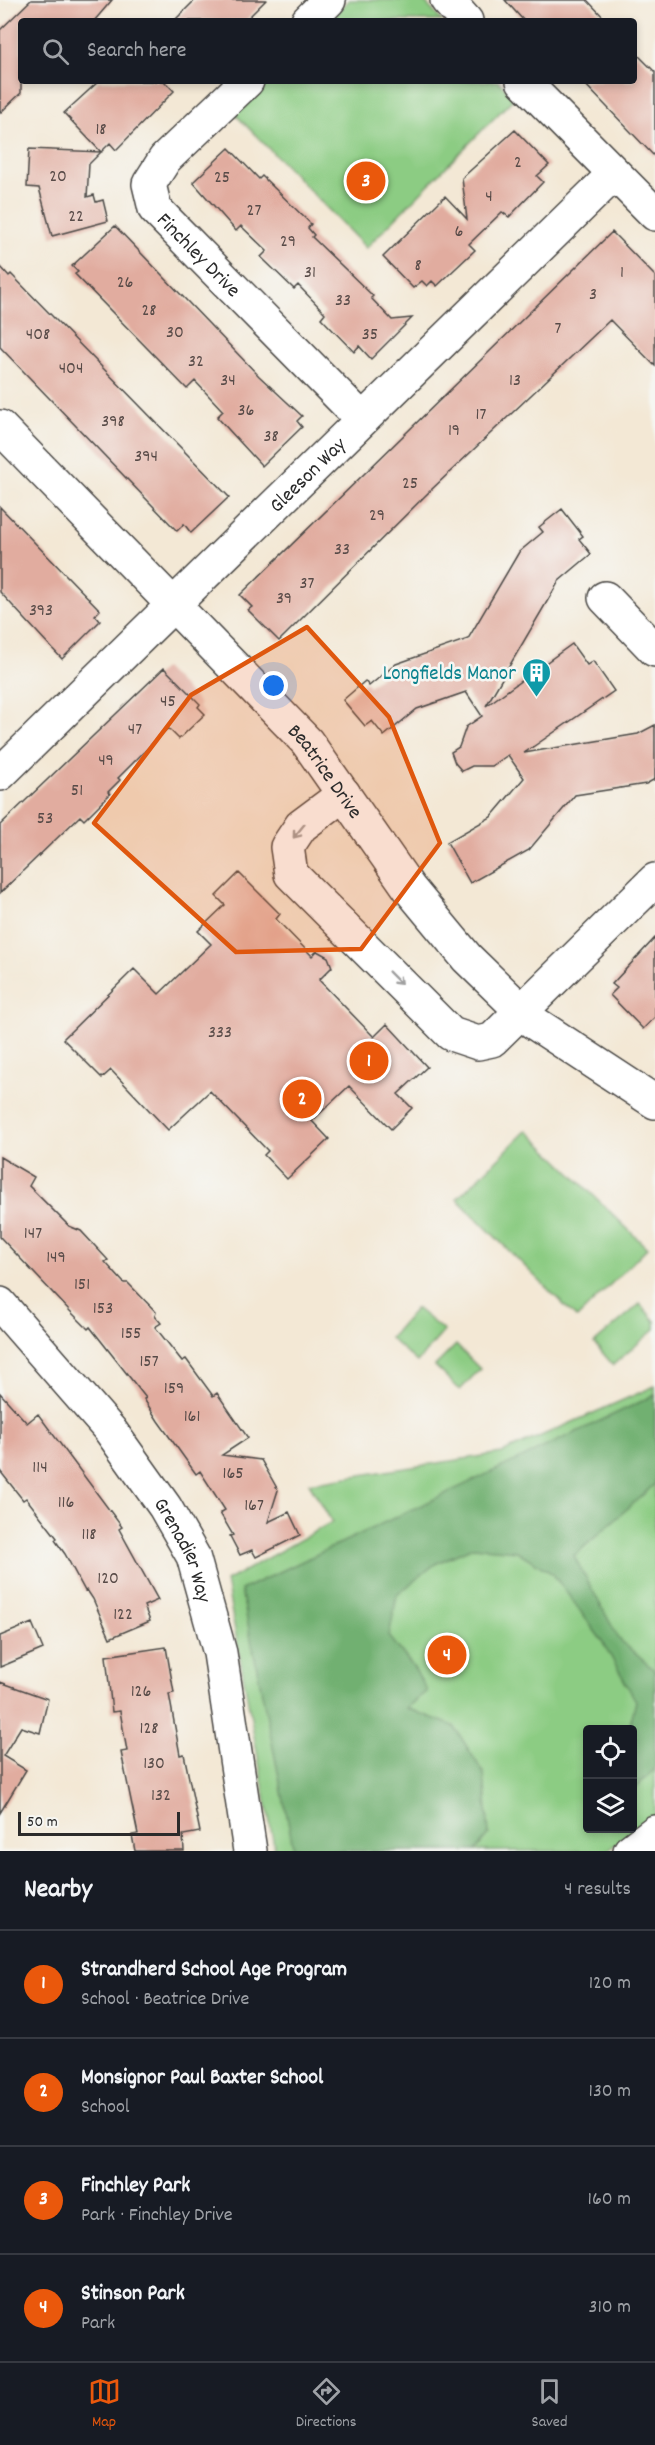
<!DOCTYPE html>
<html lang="en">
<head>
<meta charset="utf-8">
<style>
	:root { --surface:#171b24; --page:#242831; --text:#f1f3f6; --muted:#9ea1a6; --line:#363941; --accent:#ea580c }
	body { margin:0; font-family:Dekko,sans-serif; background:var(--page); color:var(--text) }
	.controls { position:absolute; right:18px; bottom:18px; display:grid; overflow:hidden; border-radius:6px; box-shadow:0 3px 9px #0003 }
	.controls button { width:54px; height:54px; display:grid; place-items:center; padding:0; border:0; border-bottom:2px solid var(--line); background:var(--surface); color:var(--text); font:30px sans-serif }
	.scale { position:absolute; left:18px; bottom:15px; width:162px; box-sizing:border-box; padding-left:6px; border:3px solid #2b2b2b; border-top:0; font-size:16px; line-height:21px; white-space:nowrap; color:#2b2b2b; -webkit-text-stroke:4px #f6f6f2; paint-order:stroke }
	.you { position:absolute; left:274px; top:686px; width:21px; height:21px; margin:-15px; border:4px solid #fff; border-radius:50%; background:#1a73e8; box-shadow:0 0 0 9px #1a73e833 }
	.badge { display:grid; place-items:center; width:39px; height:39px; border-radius:50%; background:var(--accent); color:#fff; font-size:20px; font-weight:700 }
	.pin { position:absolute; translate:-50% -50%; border:3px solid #fff; box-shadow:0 2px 6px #0006 }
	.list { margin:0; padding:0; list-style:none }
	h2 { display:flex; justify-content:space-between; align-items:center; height:78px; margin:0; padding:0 24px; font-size:26px }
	h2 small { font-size:20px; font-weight:400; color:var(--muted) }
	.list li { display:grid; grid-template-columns:39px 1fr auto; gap:18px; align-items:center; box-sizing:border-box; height:108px; padding:0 24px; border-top:2px solid var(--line) }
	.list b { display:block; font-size:22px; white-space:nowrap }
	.list p { margin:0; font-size:20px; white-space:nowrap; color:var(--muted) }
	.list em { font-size:20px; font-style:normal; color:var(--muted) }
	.icon { flex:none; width:33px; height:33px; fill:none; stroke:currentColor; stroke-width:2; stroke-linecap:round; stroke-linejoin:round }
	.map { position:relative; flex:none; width:655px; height:1851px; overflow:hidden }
	.search { position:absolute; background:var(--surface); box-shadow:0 3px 9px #0003; left:18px; right:18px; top:18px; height:66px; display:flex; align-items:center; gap:15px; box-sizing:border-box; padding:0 21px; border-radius:6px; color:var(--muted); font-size:22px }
	.sheet { height:510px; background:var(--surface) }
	nav { display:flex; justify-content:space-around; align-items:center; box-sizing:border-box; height:84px; border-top:2px solid var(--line); background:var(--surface); font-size:16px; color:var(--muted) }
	nav a { display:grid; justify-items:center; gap:3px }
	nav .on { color:var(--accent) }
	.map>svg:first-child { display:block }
</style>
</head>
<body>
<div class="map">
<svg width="655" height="1851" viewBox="0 0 655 1851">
	<rect width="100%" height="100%" fill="#f6f6f2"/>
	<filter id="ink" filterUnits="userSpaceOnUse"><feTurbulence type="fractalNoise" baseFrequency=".0167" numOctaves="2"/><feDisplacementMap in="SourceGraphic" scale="12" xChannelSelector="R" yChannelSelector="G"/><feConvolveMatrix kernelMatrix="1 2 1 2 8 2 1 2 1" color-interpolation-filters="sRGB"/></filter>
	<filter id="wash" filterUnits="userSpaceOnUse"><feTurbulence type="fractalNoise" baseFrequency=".008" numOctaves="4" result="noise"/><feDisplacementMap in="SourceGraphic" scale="24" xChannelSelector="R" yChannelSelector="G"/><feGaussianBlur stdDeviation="1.35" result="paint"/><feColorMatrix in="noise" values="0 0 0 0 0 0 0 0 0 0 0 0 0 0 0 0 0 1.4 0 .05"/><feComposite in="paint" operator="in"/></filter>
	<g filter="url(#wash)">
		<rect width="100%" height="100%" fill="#f3e8d5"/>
		<path fill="#8ccc83" stroke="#5c7c57" stroke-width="1.5" fill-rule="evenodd" d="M349,0H423L442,21H328Z
			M268,81H498L514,98L366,248L235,114Z
			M527,1130L647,1248L577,1318L457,1199Z
			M640,1304L655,1321V1329L613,1365L594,1343Z
			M416,1308L444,1331L417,1362L390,1338Z
			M456,1345L480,1369L460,1390L435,1366Z
			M655,1386V1817L606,1851H275L226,1581L332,1522L309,1483L502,1453ZM588,1730H632V1828H588Z"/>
		<path fill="#71b071" stroke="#4e6e4e" stroke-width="1.5" d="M655,1395V1484L574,1556L619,1639L655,1671V1769L633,1790L632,1730L629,1729L636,1701L602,1641L553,1574L517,1551L473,1547L435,1564L397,1595L389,1636L414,1668L427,1691L406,1708L454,1726L484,1774L489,1834L475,1851H294L241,1590Z"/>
		<g id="blocks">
			<path fill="#e1ac9f" d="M31,0H112L94,21H21V93L0,113V30Z
				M195,0H266L245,21H174Z
				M505,0H587L607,21H524Z
				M634,51L655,72V157L582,81H634Z
				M99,81H164L174,91L116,150L110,143L89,164L87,197L94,195L96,202L103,200L108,221L52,236L39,188L27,187L29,149L101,152L64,113Z
				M515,130L549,165L537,176L543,182L509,217L502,212L469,244L475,250L437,286L432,281L427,286L422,281L413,288L383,257L445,196L467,219L462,178Z
				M229,148L259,179L262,176L311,224L308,228L314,235L312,237L373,296L371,298L392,320L412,318L371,359L359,346L354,352L321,318L325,313L298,285L294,289L261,257L267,251L241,226L236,231L193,182Z
				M115,226L259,376L302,416L297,421L302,427L262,466L217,417L223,411L195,381L187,389L75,274L78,272L72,266Z
				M612,232L655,276V366L610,320L431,490L279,641L248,610L252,607L240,595Z
				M0,266L9,276L11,274L229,497L191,533L184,524L177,531L0,347Z
				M0,507L100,610L95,615L100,621L62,659L0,592Z
				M562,509L583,536L579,539L591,554L559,581L486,706L572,644L587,665L593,661L614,691L524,753L638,734L655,725V779L646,784L575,795L529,850L470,883L447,842L491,817L524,778L508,755L492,766H472L462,771L455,763L451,752L459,747L466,727L482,716L466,692L417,709L384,736L372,721L365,726L343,700L365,681L369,686L396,664L468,639L519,552L543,532L539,527Z
				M164,668L200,704L198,707L205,714L179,739L168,728L118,778L120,780L108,792L110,794L84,820L80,816L0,893V825Z
				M239,873L280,914L276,919L312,956L317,951L328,957L332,967L319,980L374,1037L387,1024L427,1067L398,1094L412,1108L391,1129L349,1086L312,1121L329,1139L287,1179L264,1155L268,1151L210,1091L168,1130L111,1070L102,1078L63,1039L134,969L159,994L211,944L198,931L225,905L216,896Z
				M655,938V1017L643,1029L610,995L617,988L612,984Z
				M0,1157L34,1177L29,1186L69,1226L81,1231L108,1260L105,1262L124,1283H128L156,1312L155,1316L161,1323L155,1327L182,1361L186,1359L213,1396L217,1393L248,1438L222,1455L261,1460L278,1490L268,1522L289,1512L300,1535L256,1557L252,1550L240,1555L230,1536L233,1535L220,1513L225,1510L200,1471L196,1474L158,1421L144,1399L146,1398L90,1327L88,1329L70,1311L0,1237Z
				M0,1393L27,1423L38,1414L122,1527L119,1529L158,1600L144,1606L150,1621L110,1638L93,1599L87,1590L85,1591L65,1554L55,1540L57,1538L26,1498L23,1500L0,1471Z
				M32,1623L43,1649L0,1667V1636Z
				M166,1647L174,1693L169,1694L180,1755L184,1754L200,1832L183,1835L184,1851H135L132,1835L138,1834L121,1752L127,1751L120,1711L112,1712L106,1656Z
				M0,1682L48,1699L40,1733L21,1727L3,1756L26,1770L0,1813Z"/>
		</g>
	</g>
	<g filter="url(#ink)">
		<use href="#blocks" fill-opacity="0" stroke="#494744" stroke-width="1.5"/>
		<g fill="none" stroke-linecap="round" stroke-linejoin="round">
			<defs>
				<g id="minor">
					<path d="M447,0L466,21"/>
					<path d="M308,21L329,0"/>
					<path id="s1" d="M247,81L165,159L149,184L155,209L362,419"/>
					<path d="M523,81L655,214"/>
					<path id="s2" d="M0,427L307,742L409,888L467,958L533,1022L655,1102"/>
					<path d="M605,598L655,650"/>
					<path id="s3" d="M0,774L614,174"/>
					<path d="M344,794L301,826L287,847L291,874L451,1034L478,1043L492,1040L655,880"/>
					<path id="s4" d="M0,1304L110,1430L165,1507L193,1556L220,1653L250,1851"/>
					<path d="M630,1851L655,1832"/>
				</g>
			</defs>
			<use href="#minor" stroke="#494744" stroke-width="36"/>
			<use href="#minor" stroke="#fff" stroke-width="33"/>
		</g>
		<defs><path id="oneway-shaft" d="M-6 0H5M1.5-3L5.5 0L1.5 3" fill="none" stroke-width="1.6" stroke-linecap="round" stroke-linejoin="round" transform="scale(1.5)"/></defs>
		<g stroke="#a0a0a0">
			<use href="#oneway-shaft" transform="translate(299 831) rotate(129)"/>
			<use href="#oneway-shaft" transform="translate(395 978) rotate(45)"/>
		</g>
	</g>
	<path fill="#df570e" fill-opacity="0.2" stroke="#df570e" stroke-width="4.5" stroke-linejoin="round" d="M307,627L389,717L440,843L361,949L236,952L94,823L191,695Z"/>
	<defs>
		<symbol id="building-pin" viewBox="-11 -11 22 30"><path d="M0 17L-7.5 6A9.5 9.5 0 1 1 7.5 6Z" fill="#0f9aa8" stroke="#f6f6f2"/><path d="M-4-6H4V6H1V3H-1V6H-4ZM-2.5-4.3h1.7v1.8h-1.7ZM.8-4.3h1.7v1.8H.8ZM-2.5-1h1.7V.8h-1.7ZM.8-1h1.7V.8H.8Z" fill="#fff"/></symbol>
	</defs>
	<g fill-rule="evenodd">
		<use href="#building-pin" x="520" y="656" width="33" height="45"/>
	</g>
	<g text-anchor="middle" stroke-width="5" stroke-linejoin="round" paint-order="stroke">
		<g font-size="18" fill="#584b48">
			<text x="101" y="134">18</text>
			<text x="518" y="167">2</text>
			<text x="58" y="181">20</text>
			<text x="222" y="182">25</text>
			<text x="489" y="201">4</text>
			<text x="254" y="215">27</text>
			<text x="76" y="221">22</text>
			<text x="459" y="236">6</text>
			<text x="288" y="246">29</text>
			<text x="418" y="270">8</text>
			<text x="310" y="277">31</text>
			<text x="622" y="277">1</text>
			<text x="125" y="287">26</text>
			<text x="593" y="299">3</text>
			<text x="343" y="305">33</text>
			<text x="149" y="315">28</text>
			<text x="558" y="333">7</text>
			<text x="175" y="337">30</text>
			<text x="38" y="339">408</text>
			<text x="370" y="339">35</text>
			<text x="196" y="366">32</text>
			<text x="71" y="373">404</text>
			<text x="228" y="385">34</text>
			<text x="515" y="385">13</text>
			<text x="246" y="415">36</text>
			<text x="481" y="419">17</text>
			<text x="113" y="426">398</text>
			<text x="454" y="435">19</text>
			<text x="271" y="441">38</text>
			<text x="146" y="461">394</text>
			<text x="410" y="488">25</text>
			<text x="377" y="520">29</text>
			<text x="342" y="554">33</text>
			<text x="307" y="588">37</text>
			<text x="284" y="603">39</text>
			<text x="41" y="615">393</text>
			<text x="168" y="706">45</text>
			<text x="135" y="734">47</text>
			<text x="106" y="765">49</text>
			<text x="77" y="795">51</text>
			<text x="45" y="823">53</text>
			<text x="220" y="1037">333</text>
			<text x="33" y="1238">147</text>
			<text x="56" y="1262">149</text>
			<text x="82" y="1289">151</text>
			<text x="103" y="1313">153</text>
			<text x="131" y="1338">155</text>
			<text x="149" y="1366">157</text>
			<text x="174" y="1393">159</text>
			<text x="192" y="1421">161</text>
			<text x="40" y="1472">114</text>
			<text x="233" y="1478">165</text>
			<text x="66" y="1507">116</text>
			<text x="254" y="1510">167</text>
			<text x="89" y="1539">118</text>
			<text x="108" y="1583">120</text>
			<text x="123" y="1619">122</text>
			<text x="141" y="1696">126</text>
			<text x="149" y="1733">128</text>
			<text x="154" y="1768">130</text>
			<text x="161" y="1800">132</text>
		</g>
		<g font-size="21" fill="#2b2b2b" stroke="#f6f6f2">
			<text dy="7" stroke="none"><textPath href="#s1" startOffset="232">Finchley Drive</textPath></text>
			<text dy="7" stroke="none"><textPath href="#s3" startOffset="429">Gleeson Way</textPath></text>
			<text dy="7" stroke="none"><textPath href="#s2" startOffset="474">Beatrice Drive</textPath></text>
			<text dy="7" stroke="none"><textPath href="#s4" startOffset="309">Grenadier Way</textPath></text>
		</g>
		<g font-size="21" fill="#0d838f" stroke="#f6f6f2" text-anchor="end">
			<text x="516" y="679">Longfields Manor</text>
		</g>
	</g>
</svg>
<div class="controls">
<button><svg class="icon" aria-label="locate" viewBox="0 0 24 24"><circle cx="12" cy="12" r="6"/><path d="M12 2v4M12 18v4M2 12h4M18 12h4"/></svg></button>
<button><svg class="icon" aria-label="layers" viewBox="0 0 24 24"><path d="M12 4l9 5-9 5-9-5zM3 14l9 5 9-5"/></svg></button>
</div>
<div class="scale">50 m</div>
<div class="you"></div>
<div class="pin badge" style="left:369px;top:1061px">1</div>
<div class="pin badge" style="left:302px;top:1099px">2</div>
<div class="pin badge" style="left:366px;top:181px">3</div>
<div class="pin badge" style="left:447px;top:1655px">4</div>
<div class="search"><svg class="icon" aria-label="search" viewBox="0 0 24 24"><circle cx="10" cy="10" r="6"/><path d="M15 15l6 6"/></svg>Search here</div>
</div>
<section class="sheet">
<h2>Nearby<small>4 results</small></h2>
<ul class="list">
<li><span class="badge">1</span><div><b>Strandherd School Age Program</b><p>School · Beatrice Drive</p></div><em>120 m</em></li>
<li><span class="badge">2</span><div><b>Monsignor Paul Baxter School</b><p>School</p></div><em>130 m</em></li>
<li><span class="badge">3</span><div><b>Finchley Park</b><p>Park · Finchley Drive</p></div><em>160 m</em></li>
<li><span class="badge">4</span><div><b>Stinson Park</b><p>Park</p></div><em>310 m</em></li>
</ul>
</section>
<nav>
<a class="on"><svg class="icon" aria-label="map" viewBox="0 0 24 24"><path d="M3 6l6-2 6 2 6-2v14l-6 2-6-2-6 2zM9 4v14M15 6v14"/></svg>Map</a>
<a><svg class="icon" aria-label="directions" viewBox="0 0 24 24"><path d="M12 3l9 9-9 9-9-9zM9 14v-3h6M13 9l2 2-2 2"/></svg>Directions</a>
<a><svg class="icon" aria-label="saved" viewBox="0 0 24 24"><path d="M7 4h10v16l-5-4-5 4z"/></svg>Saved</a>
</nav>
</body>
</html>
